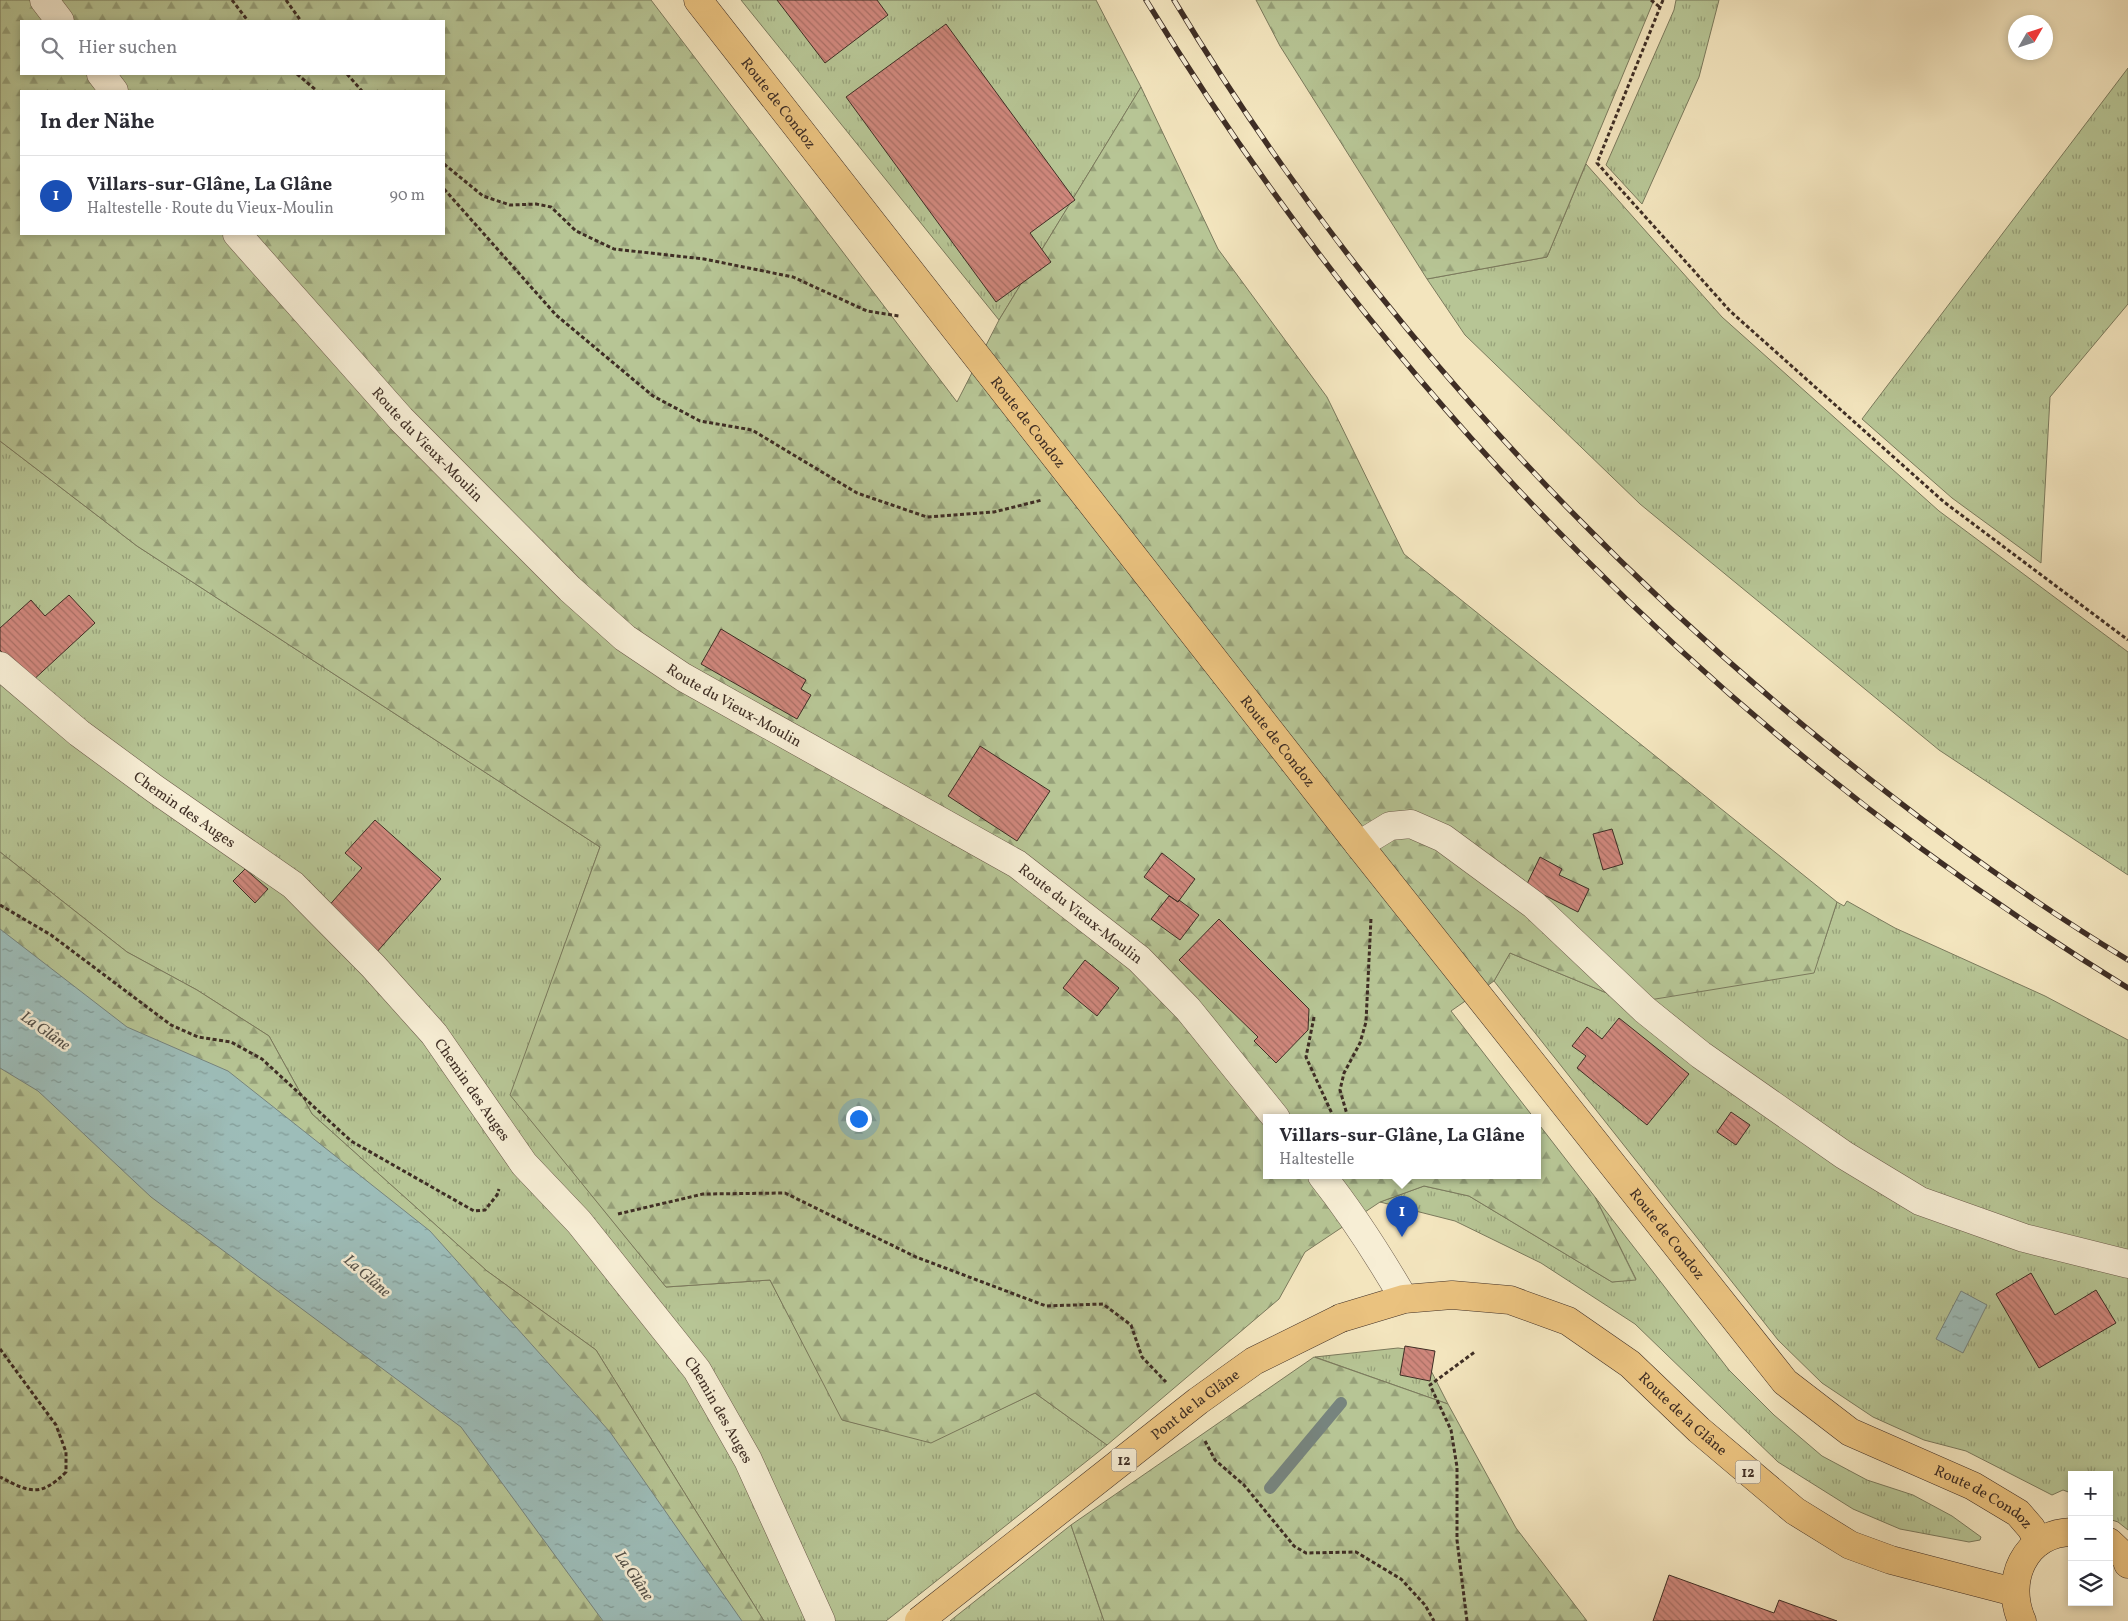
<!DOCTYPE html>
<html lang="de">
<head>
<meta charset="utf-8">
<style>
	:root { --surface:#fff; --page:#f7f7f7; --text:#2b2b33; --muted:#7c7c81; --line:#e1e1e2; --accent:#8f2418 }
	body { margin:0; font-family:Vollkorn,serif; background:var(--page); color:var(--text) }
	.controls { position:absolute; right:15px; bottom:15px; display:grid; overflow:hidden; border-radius:0px; box-shadow:0 2px 8px #0003 }
	.controls button { width:45px; height:45px; display:grid; place-items:center; padding:0; border:0; border-bottom:1px solid var(--line); background:var(--surface); color:var(--text); font:25px sans-serif }
	.compass { position:absolute; left:2008px; top:15px; width:45px; height:45px; border-radius:50%; background:var(--surface); box-shadow:0 2px 8px #0003; rotate:51deg }
	.you { position:absolute; left:858px; top:1118px; width:18px; height:18px; margin:-12px; border:4px solid #fff; border-radius:50%; background:#1a73e8; box-shadow:0 0 0 8px #1a73e833 }
	.badge { display:grid; place-items:center; width:32px; height:32px; border-radius:50%; background:var(--accent); color:#fff; font-size:16px; font-weight:700 }
	.pin { position:absolute; translate:-50% -41px; filter:drop-shadow(0 1px 2px #0008) }
	.pin::after { content:''; position:absolute; top:26px; width:18px; height:15px; background:inherit; clip-path:polygon(0 0,100% 0,50% 100%) }
	.popup { position:absolute; left:1263px; top:1114px; width:278px; height:65px; box-sizing:border-box; display:grid; place-content:center; border-radius:0px; background:var(--surface); filter:drop-shadow(0 1px 4px #0005); font-size:16px; white-space:nowrap; color:var(--muted) }
	.popup b { font-size:19px; color:var(--text) }
	.popup::after { content:''; position:absolute; left:50%; top:100%; margin-left:-10px; border:10px solid transparent; border-top-color:var(--surface) }
	.list { margin:0; padding:0; list-style:none }
	h2 { display:flex; justify-content:space-between; align-items:center; height:65px; margin:0; padding:0 20px; font-size:21px }
	h2 small { font-size:16px; font-weight:400; color:var(--muted) }
	.list li { display:grid; grid-template-columns:32px 1fr auto; gap:15px; align-items:center; box-sizing:border-box; height:80px; padding:0 20px; border-top:1px solid var(--line) }
	.list b { display:block; font-size:19px; white-space:nowrap }
	.list p { margin:0; font-size:16px; white-space:nowrap; color:var(--muted) }
	.list em { font-size:16px; font-style:normal; color:var(--muted) }
	.icon { flex:none; width:28px; height:28px; fill:none; stroke:currentColor; stroke-width:2; stroke-linecap:round; stroke-linejoin:round }
	.map { position:relative; flex:none; width:2128px; height:1621px; overflow:hidden }
	.search { position:absolute; background:var(--surface); box-shadow:0 2px 8px #0003; left:20px; top:20px; width:425px; height:55px; display:flex; align-items:center; gap:12px; box-sizing:border-box; padding:0 18px; border-radius:0px; color:var(--muted); font-size:19px }
	.panel { position:absolute; background:var(--surface); box-shadow:0 2px 8px #0003; left:20px; top:90px; width:425px; height:145px; border-radius:0px }
	.map>svg:first-child { display:block }
</style>
</head>
<body>
<div class="map">
<svg width="2128" height="1621" viewBox="0 0 2128 1621">
	<defs>
		<pattern id="grass-tufts" width="24" height="20" patternUnits="userSpaceOnUse" patternTransform="scale(1.25)"><rect width="24" height="20" fill="#b7c595"/><path d="M3 7l-1-3M5 7V3M7 7l1-3M15 17l-1-3M17 17v-4M19 17l1-3" fill="none" stroke="#96a079"/></pattern>
		<pattern id="forest-firs" width="22" height="20" patternUnits="userSpaceOnUse" patternTransform="scale(1.25)"><rect width="22" height="20" fill="#b7c595"/><path d="M5 1l3.5 6h-7zM16 11l3.5 6h-7z" fill="#96a079"/></pattern>
		<pattern id="water-ripples" width="26" height="14" patternUnits="userSpaceOnUse" patternTransform="scale(1.25)"><rect width="26" height="14" fill="#9dbdb9"/><path d="M2 4q2-2 4 0t4 0M15 11q2-2 4 0t4 0" fill="none" stroke="#819a96"/></pattern>
		<pattern id="building-back-hatch" width="6" height="6" patternUnits="userSpaceOnUse" patternTransform="scale(1.25)"><rect width="6" height="6" fill="#cf877c"/><path d="M-1 5l2 2M0 0l6 6M5-1l2 2" fill="none" stroke="#a96f65"/></pattern>
	</defs>
	<rect width="100%" height="100%" fill="#f3e5be"/>
	<filter id="stains"><feTurbulence type="fractalNoise" baseFrequency=".004" numOctaves="4"/><feColorMatrix values="0 0 0 0 .2 0 0 0 0 .09 0 0 0 0 .02 0 0 0 .5 -.17"/></filter>
	<radialGradient id="worn" r=".72"><stop offset=".6" stop-color="#630" stop-opacity="0"/><stop offset="1" stop-color="#630" stop-opacity=".3"/></radialGradient>
	<path fill="url(#grass-tufts)" stroke="#7b7a5d" d="M741,0H1096L1141,87L999,320Z
		M1676,0H1719L1699,77L1642,204L1606,165L1674,10Z
		M2128,68V304L2050,397L2041,563L1952,498L1862,419Z
		M1586,164L1722,317L1939,511L2128,652V875L1939,750L1640,504L1465,335L1427,279L1547,257Z
		M0,441L137,546L600,847L511,1095L666,1287L770,1280L843,1420L931,1442L1035,1393L1107,1445L886,1621H764L596,1350L487,1271L312,1114L269,1036L197,990L127,952L0,852Z
		M1847,901L1895,928L2045,996L2128,1040V1530L2118,1522L2109,1519V1475H2072V1497L2071,1493L2063,1490L2052,1495L1966,1451L1924,1440L1873,1417L1822,1383L1778,1340L1494,981L1510,953L1631,1003L1825,939L1837,902L1844,906Z
		M1424,1186L1469,1196L1612,1282L1636,1279L1595,1197L1729,1370L1774,1415L1822,1456L1867,1480L1913,1495L1952,1516L1981,1537L1980,1540L1969,1542L1900,1529L1853,1509L1778,1462L1635,1324L1541,1263L1455,1221L1380,1202Z
		M1398,1348L1421,1351L1448,1404L1315,1357Z
		M1071,1525L1104,1621H950Z"/>
	<path fill="url(#forest-firs)" stroke="#7b7a5d" fill-rule="evenodd" d="M0,0H651L957,402L999,320L1141,87L1218,249L1327,397L1404,554L1837,902L1814,973L1631,1003L1510,953L1494,981L1451,1011L1534,1118H1267V1176H1537V1122L1595,1197L1636,1280L1612,1282L1469,1196L1424,1186L1380,1202L1305,1252L1279,1299L1107,1445L1035,1393L931,1443L842,1420L770,1280L666,1287L510,1095L600,847L137,546L0,441ZM21,21H444V74H21ZM21,91H444V234H21Z
		M1256,0H1654L1547,257L1427,279L1280,46Z
		M0,852L127,952L197,990L269,1036L312,1114L487,1271L596,1350L764,1621H0Z
		M1314,1357L1448,1404L1516,1528L1587,1621H1104L1071,1525Z"/>
	<path fill="url(#water-ripples)" stroke="#77847e" d="M0,929L127,1027L228,1071L430,1231L610,1432L742,1621H603L461,1427L151,1197L38,1091L0,1068Z
		M1961,1291L1987,1305L1963,1353L1936,1339Z"/>
	<g fill="none" stroke-linecap="round" stroke-linejoin="round">
		<path stroke="#77847e" stroke-width="12" d="M1270,1488L1341,1403"/>
	</g>
	<path fill="url(#building-back-hatch)" stroke="#3f2e25" d="M777,0H877L888,15L825,63Z
		M946,24L1075,200L1030,233L1051,262L996,302L846,97Z
		M69,595L95,623L30,683L0,650V628L31,600L45,616Z
		M721,629L806,680L801,689L811,695L797,719L701,664Z
		M980,746L1050,791L1017,841L948,796Z
		M375,820L441,879L376,953L326,909L362,868L345,853Z
		M1612,829L1623,864L1603,870L1593,834Z
		M1162,853L1195,879L1178,902L1144,877Z
		M1540,857L1562,869L1559,875L1589,889L1578,912L1526,886Z
		M245,869L268,889L255,903L233,881Z
		M1169,896L1178,902L1179,900L1199,915L1180,940L1151,919Z
		M1219,919L1309,1009L1308,1030L1276,1063L1254,1041L1258,1037L1179,960Z
		M1085,960L1119,988L1097,1016L1063,988Z
		M1619,1018L1689,1074L1647,1125L1577,1068L1586,1056L1572,1046L1587,1027L1602,1039Z
		M1731,1112L1750,1125L1736,1145L1717,1132Z
		M2031,1273L2055,1315L2096,1290L2116,1323L2039,1368L1996,1294Z
		M1405,1346L1435,1351L1430,1381L1400,1375Z
		M1669,1575L1774,1613L1779,1600L1837,1621H1653Z"/>
	<g fill="none" stroke-linecap="round" stroke-linejoin="round">
		<defs>
			<g id="minor">
				<path d="M44,0L60,21"/>
				<path d="M101,74L114,91"/>
				<path id="s1" d="M237,234L401,419L570,589L625,638L683,677L1017,864L1139,959L1188,1009L1276,1118"/>
				<path id="s2" d="M0,666L79,733L155,789L293,885L373,966L434,1034L524,1164L579,1222L697,1370L748,1460L821,1621"/>
				<path d="M1359,845L1390,826L1411,824L1443,838L1534,905L1645,1010L1701,1055L1844,1155L1920,1201L2024,1238L2128,1264"/>
				<path d="M1322,1176C1353,1215 1379,1256 1404,1299"/>
			</g>
			<g id="major">
				<path id="s3" d="M698,0L1359,845L1785,1382L1850,1432L1973,1486L2018,1513L2031,1528L2039,1542"/>
				<path id="s4" d="M1341,1318L1404,1299L1452,1295L1510,1300L1568,1321L1630,1364L1699,1430L1795,1511L1850,1545L1891,1560L2014,1592"/>
				<path d="M2109,1542L2126,1558L2128,1564"/>
				<path d="M2022,1621C2004,1581 2024,1533 2072,1532"/>
			</g>
		</defs>
		<use href="#minor" stroke="#6c5c4b" stroke-width="29"/>
		<use href="#major" stroke="#3f2e25" stroke-width="29"/>
		<path stroke="#3f2e25" stroke-width="3" stroke-dasharray="4 2.5" stroke-linecap="butt" d="M232,0L248,21
			M286,0L301,21
			M1651,0L1661,8
			M1663,0L1597,163L1730,311L1944,502L2128,640
			M297,74L317,91
			M347,74L362,91
			M444,164L483,196L510,205L536,204L551,207L576,231L614,249L704,259L793,277L867,311L899,316
			M444,189L556,315L653,396L700,421L752,430L857,493L927,517L994,512L1042,500
			M0,905L51,935L171,1025L198,1037L231,1042L262,1059L351,1141L474,1211L485,1210L497,1195L499,1189
			M1314,1017L1306,1057L1334,1118
			M1348,1118L1340,1090L1344,1073L1360,1043L1366,1022L1371,918
			M618,1214L703,1194L785,1193L916,1257L1046,1306L1103,1304L1131,1325L1142,1357L1166,1382
			M0,1349L56,1425L66,1452V1472C40,1498 29,1492 0,1477
			M1205,1441L1215,1460L1244,1485L1294,1546L1306,1553L1356,1552L1401,1579L1425,1605L1434,1621
			M1467,1621L1457,1540V1467L1451,1430L1430,1385L1476,1351"/>
		<use href="#minor" stroke="#f7eed5" stroke-width="28"/>
		<use href="#major" stroke="#eac27f" stroke-width="28"/>
		<defs>
			<path id="rail" d="M1146,0C1390,401 1728,742 2128,988
				M1174,0C1346,286 1573,539 1832,749C1926,825 2024,897 2128,960"/>
		</defs>
		<use href="#rail" stroke="#3f2e25" stroke-width="5.5"/>
		<use href="#rail" stroke="#f7eed5" stroke-width="4" stroke-dasharray="11" stroke-linecap="butt"/>
		<defs>
			<g id="major-bridge">
				<path id="s5" d="M919,1621L1198,1401L1254,1361L1341,1318"/>
			</g>
		</defs>
		<use href="#major-bridge" stroke="#3f2e25" stroke-width="29" stroke-linecap="butt"/>
		<use href="#major-bridge" stroke="#eac27f" stroke-width="28"/>
	</g>
	<g text-anchor="middle" stroke-width="5" stroke-linejoin="round" paint-order="stroke">
		<g fill="#f7eed5" stroke="#76685a" stroke-width="1">
			<rect x="1111.5" y="1448.5" width="25" height="23" rx="4"/>
			<rect x="1735.5" y="1460.5" width="25" height="23" rx="4"/>
		</g>
		<g font-size="14" font-weight="bold" fill="#3f2e25">
			<text x="1124" y="1465">12</text>
			<text x="1748" y="1477">12</text>
		</g>
		<g font-size="15" fill="#3f2e25" stroke="#f7eed5">
			<text dy="5" stroke="none"><textPath href="#s3" startOffset="131">Route de Condoz</textPath></text>
			<text dy="5" stroke="none"><textPath href="#s3" startOffset="536">Route de Condoz</textPath></text>
			<text dy="5" stroke="none"><textPath href="#s1" startOffset="284">Route du Vieux-Moulin</textPath></text>
			<text dy="5" stroke="none"><textPath href="#s1" startOffset="689">Route du Vieux-Moulin</textPath></text>
			<text dy="5" stroke="none"><textPath href="#s3" startOffset="941">Route de Condoz</textPath></text>
			<text dy="5" stroke="none"><textPath href="#s2" startOffset="234">Chemin des Auges</textPath></text>
			<text dy="5" stroke="none"><textPath href="#s1" startOffset="1094">Route du Vieux-Moulin</textPath></text>
			<text dy="5" stroke="none"><textPath href="#s2" startOffset="639">Chemin des Auges</textPath></text>
			<text dy="5" stroke="none"><textPath href="#s3" startOffset="1569">Route de Condoz</textPath></text>
			<text dy="5" stroke="none"><textPath href="#s5" startOffset="351">Pont de la Glâne</textPath></text>
			<text dy="5" stroke="none"><textPath href="#s2" startOffset="1044">Chemin des Auges</textPath></text>
			<text dy="5" stroke="none"><textPath href="#s4" startOffset="382">Route de la Glâne</textPath></text>
			<text dy="5" stroke="none"><textPath href="#s3" startOffset="1989">Route de Condoz</textPath></text>
		</g>
		<g font-size="16" font-style="italic" fill="#56524a" stroke="#f7eed5">
			<text transform="translate(46 1030) rotate(35)" y="6">La Glâne</text>
			<text transform="translate(368 1275) rotate(41)" y="6">La Glâne</text>
			<text transform="translate(635 1575) rotate(56)" y="6">La Glâne</text>
		</g>
	</g>
	<rect width="100%" height="100%" filter="url(#stains)"/>
	<rect width="100%" height="100%" fill="url(#worn)"/>
</svg>
<div class="controls">
<button>+</button>
<button>−</button>
<button><svg class="icon" aria-label="layers" viewBox="0 0 24 24"><path d="M12 4l9 5-9 5-9-5zM3 14l9 5 9-5"/></svg></button>
</div>
<svg class="compass" viewBox="-18 -18 36 36"><path d="M0-13l5 13h-10z" fill="#e53935"/><path d="M0 13l5-13h-10z" fill="#7c7c81"/></svg>
<div class="you"></div>
<div class="pin badge" style="left:1402px;top:1237px;background:#1a4fb4">1</div>
<div class="popup"><b>Villars-sur-Glâne, La Glâne</b>Haltestelle</div>
<div class="search"><svg class="icon" aria-label="search" viewBox="0 0 24 24"><circle cx="10" cy="10" r="6"/><path d="M15 15l6 6"/></svg>Hier suchen</div>
<section class="panel">
<h2>In der Nähe<small></small></h2>
<ul class="list">
<li><span class="badge" style="background:#1a4fb4">1</span><div><b>Villars-sur-Glâne, La Glâne</b><p>Haltestelle · Route du Vieux-Moulin</p></div><em>90 m</em></li>
</ul>
</section>
</div>
</body>
</html>
